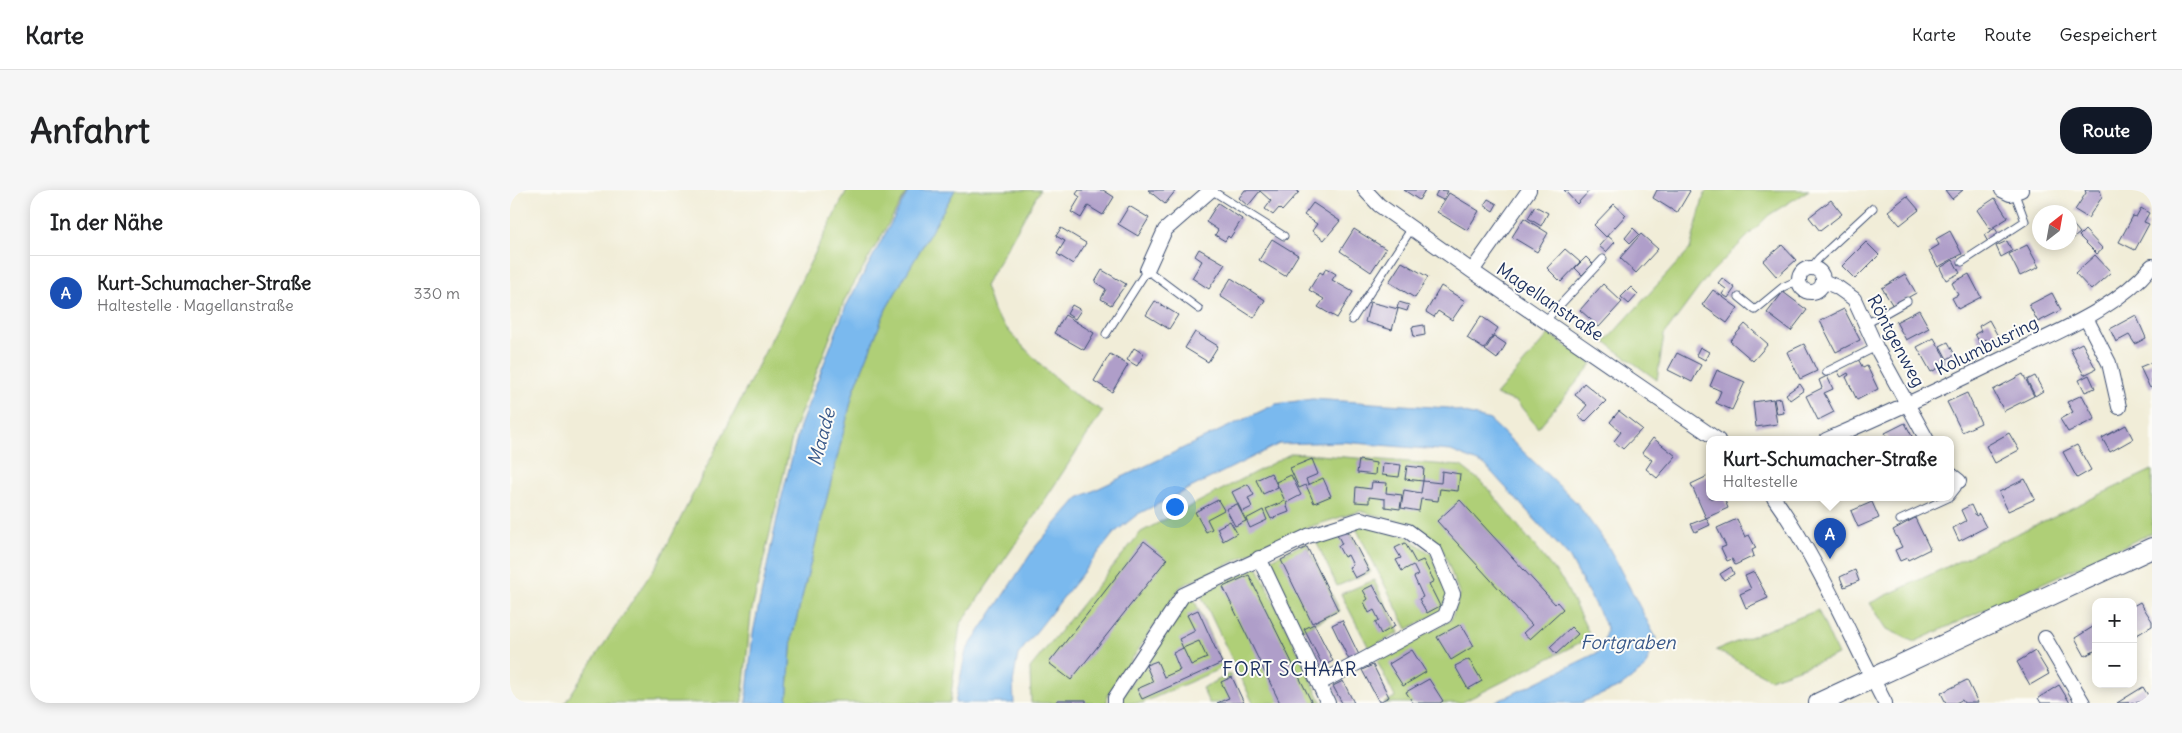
<!DOCTYPE html>
<html lang="de">
<head>
<meta charset="utf-8">
<style>
	:root { --surface:#fff; --page:#f6f6f6; --text:#202124; --muted:#757577; --line:#e0e0e0; --accent:#111827 }
	body { margin:0; font-family:Delius,sans-serif; background:var(--page); color:var(--text) }
	.controls { position:absolute; right:15px; bottom:15px; display:grid; overflow:hidden; border-radius:10px; box-shadow:0 2px 12px #0003 }
	.controls button { width:45px; height:45px; display:grid; place-items:center; padding:0; border:0; border-bottom:1px solid var(--line); background:var(--surface); color:var(--text); font:25px sans-serif }
	.compass { position:absolute; left:1522px; top:15px; width:45px; height:45px; border-radius:50%; background:var(--surface); box-shadow:0 2px 12px #0003; rotate:31deg }
	.you { position:absolute; left:664px; top:316px; width:18px; height:18px; margin:-12px; border:4px solid #fff; border-radius:50%; background:#1a73e8; box-shadow:0 0 0 8px #1a73e833 }
	.badge { display:grid; place-items:center; width:32px; height:32px; border-radius:50%; background:var(--accent); color:#fff; font-size:16px; font-weight:700 }
	.pin { position:absolute; translate:-50% -41px; filter:drop-shadow(0 1px 2px #0008) }
	.pin::after { content:''; position:absolute; top:26px; width:18px; height:15px; background:inherit; clip-path:polygon(0 0,100% 0,50% 100%) }
	.popup { position:absolute; left:1196px; top:246px; width:248px; height:65px; box-sizing:border-box; display:grid; place-content:center; border-radius:10px; background:var(--surface); filter:drop-shadow(0 1px 4px #0005); font-size:16px; white-space:nowrap; color:var(--muted) }
	.popup b { font-size:19px; color:var(--text) }
	.popup::after { content:''; position:absolute; left:50%; top:100%; margin-left:-10px; border:10px solid transparent; border-top-color:var(--surface) }
	.list { margin:0; padding:0; list-style:none }
	h2 { display:flex; justify-content:space-between; align-items:center; height:65px; margin:0; padding:0 20px; font-size:21px }
	h2 small { font-size:16px; font-weight:400; color:var(--muted) }
	.list li { display:grid; grid-template-columns:32px 1fr auto; gap:15px; align-items:center; box-sizing:border-box; height:75px; padding:0 20px; border-top:1px solid var(--line) }
	.list b { display:block; font-size:19px; white-space:nowrap }
	.list p { margin:0; font-size:16px; white-space:nowrap; color:var(--muted) }
	.list em { font-size:16px; font-style:normal; color:var(--muted) }
	.map { position:relative; flex:none; width:1642px; height:513px; overflow:hidden; border-radius:20px }
	header { display:flex; align-items:center; gap:30px; box-sizing:border-box; height:70px; padding:0 25px; background:var(--surface); border-bottom:1px solid var(--line) }
	header strong { font-size:24px }
	nav { display:flex; gap:28px; margin-inline-start:auto; font-size:18px }
	.intro { display:flex; align-items:center; justify-content:space-between; box-sizing:border-box; height:120px; padding:0 30px }
	h1 { margin:0; font-size:35px }
	.button { padding:12px 22px; border-radius:20px; background:var(--accent); color:#fff; font-size:18px; font-weight:700 }
	main { display:flex; gap:30px; padding:0 30px }
	aside { flex:1; background:var(--surface); border-radius:20px; box-shadow:0 2px 12px #0003 }
	.map>svg:first-child { display:block }
</style>
</head>
<body>
<header>
<strong>Karte</strong>
<nav><a>Karte</a><a>Route</a><a>Gespeichert</a></nav>
</header>
<div class="intro"><h1>Anfahrt</h1><a class="button">Route</a></div>
<main>
<aside>
<h2>In der Nähe<small></small></h2>
<ul class="list">
<li><span class="badge" style="background:#1a4fb4">A</span><div><b>Kurt-Schumacher-Straße</b><p>Haltestelle · Magellanstraße</p></div><em>330 m</em></li>
</ul>
</aside>
<div class="map">
<svg width="1642" height="513" viewBox="0 0 1642 513">
	<rect width="100%" height="100%" fill="#fdfcf7"/>
	<filter id="ink" filterUnits="userSpaceOnUse"><feTurbulence type="fractalNoise" baseFrequency=".02" numOctaves="2"/><feDisplacementMap in="SourceGraphic" scale="10" xChannelSelector="R" yChannelSelector="G"/><feConvolveMatrix kernelMatrix="1 2 1 2 8 2 1 2 1" color-interpolation-filters="sRGB"/></filter>
	<filter id="wash" filterUnits="userSpaceOnUse"><feTurbulence type="fractalNoise" baseFrequency=".0096" numOctaves="4" result="noise"/><feDisplacementMap in="SourceGraphic" scale="20" xChannelSelector="R" yChannelSelector="G"/><feGaussianBlur stdDeviation="1.12" result="paint"/><feColorMatrix in="noise" values="0 0 0 0 0 0 0 0 0 0 0 0 0 0 0 0 0 1.4 0 .05"/><feComposite in="paint" operator="in"/></filter>
	<g filter="url(#wash)">
		<rect width="100%" height="100%" fill="#f1edd8"/>
		<path fill="#afcf77" stroke="#657f6a" d="M337,0H398L335,109L284,240L241,424L232,513H55L149,371Z
			M445,0H530L475,96L484,123L504,147L534,178L566,206L593,221L523,328L450,435L440,513H277L282,447L344,200L376,119Z
			M1199,0H1299L1259,25L1197,87L1154,145L1147,190L1095,152L1180,59L1194,5Z
			M1039,144L1082,174L1028,238L1007,212L986,205Z
			M782,263L951,276L974,294L1053,391L1081,447L951,513H874L885,507L867,471L941,430L950,405L932,358L902,335L850,321L796,338L671,396L597,506V513H521L520,478L631,342Z
			M1642,280V343L1404,452L1377,439L1360,413Z
			M852,334L896,346L921,364L938,405L932,421L897,439L845,336Z
			M837,337L861,382L827,396L805,349Z
			M796,353L830,421L790,441L757,371Z
			M747,376L812,513H743L690,403Z
			M864,390L889,443L859,458L831,404Z
			M683,407L714,477L632,513H612V507L678,409Z
			M1308,420L1328,465L1260,489L1206,460Z
			M720,484L734,513H699L692,498Z"/>
		<path fill="#7ab9ee" stroke="#4a74a6" d="M399,0H445L376,119L344,200L282,447L277,513H236L243,443L271,310L290,236L336,116Z
			M802,209L938,218L980,230L1066,312L1098,356L1146,448L1135,478L1110,497L1070,513H984L1091,461L1097,438L1060,368L975,275L941,261L833,252L769,254L628,324L604,343L508,465L503,492L504,513H445L456,461L526,356L568,308L766,214Z"/>
		<g id="blocks">
			<path fill="#af9ec9" d="M569,0H593L604,7L593,25L578,16L571,28L561,22L570,7L566,4Z
				M638,0H666L655,14Z
				M735,0H786L789,2L772,21L769,18L763,25L755,19L761,11L750,1L738,16L729,8Z
				M894,0H915L909,10Z
				M928,0L938,1L933,10L925,6Z
				M1054,0H1080L1067,14Z
				M1147,0H1179L1180,1L1167,23L1143,8Z
				M1435,0H1453L1442,9Z
				M1575,0H1590L1592,7L1578,28L1565,20L1576,3Z
				M939,3L969,21L957,40L927,22Z
				M1397,6L1409,20L1390,35L1378,21Z
				M1485,8L1498,28L1480,39L1467,20Z
				M978,9L987,14L983,21L974,15Z
				M1321,10L1332,24L1310,41L1299,27Z
				M708,13L732,29L720,48L718,46L715,51L705,45L708,40L696,32Z
				M803,13L830,31L814,50L802,41L807,34L794,25Z
				M1104,14L1116,25L1096,47L1084,35Z
				M619,16L639,28L628,46L608,34Z
				M1025,16L1038,23L1031,36L1018,28Z
				M1631,18L1639,23L1634,32L1639,34L1625,60L1609,52L1623,26L1626,27Z
				M1014,28L1038,43L1027,62L1002,47Z
				M1560,31L1570,43L1560,51Z
				M551,38L576,53L563,74L547,64L555,51L546,46Z
				M1123,38L1129,44L1120,53L1115,48Z
				M1485,38L1489,45L1478,52L1474,45Z
				M844,39L876,59L861,82L830,61Z
				M1575,40L1593,59L1587,64L1569,46Z
				M1440,41L1452,64L1428,77L1419,61L1429,55L1426,49Z
				M1131,44L1148,59L1126,83L1110,68Z
				M1098,46L1105,52L1096,62L1089,56Z
				M762,49L788,65L775,86L749,70Z
				M1497,51L1502,61L1491,67L1486,56Z
				M1356,52L1369,65L1345,89L1332,76Z
				M1272,55L1286,70L1267,87L1253,71Z
				M1517,55L1529,77L1510,86L1499,64Z
				M689,59L715,74L699,99L682,88L692,71L685,66Z
				M1055,59L1070,72L1051,92L1037,78Z
				M1585,65L1601,82L1581,100L1565,83Z
				M1076,67L1083,74L1072,85L1065,78Z
				M1443,70L1450,83L1436,90L1430,78Z
				M892,72L918,87L905,108L879,92Z
				M816,78L826,84L822,90L843,102L827,128L808,117L814,109L799,100L810,82L813,84Z
				M592,80L616,94L601,115L591,109L596,99L585,92Z
				M1395,84L1406,103L1383,116L1372,98Z
				M1459,84L1471,107L1448,119L1442,108L1448,105L1442,93Z
				M721,88L755,110L744,128L710,106Z
				M1212,88L1225,98L1218,108L1212,104L1216,99L1208,93Z
				M1093,94L1112,112L1089,137L1070,120Z
				M931,96L955,111L942,130L928,121L924,127L916,122Z
				M1121,97L1128,104L1119,114L1111,107Z
				M1203,100L1228,118L1217,133L1192,115Z
				M1273,102L1297,120L1281,141L1257,123Z
				M1542,103L1551,120L1528,132L1519,115Z
				M645,111L668,125L659,139L636,125Z
				M860,112L888,119L882,140L855,132Z
				M889,112L899,115L897,121L887,118Z
				M562,115L571,120L565,129L557,124Z
				M1334,119L1350,150L1326,162L1310,131Z
				M1409,120L1419,138L1396,150L1386,132Z
				M555,125L584,143L574,160L544,143Z
				M1626,125L1636,148L1625,154L1619,145L1606,152L1600,139Z
				M971,126L988,138L974,159L957,148Z
				M1479,130L1489,148L1478,154L1476,149L1470,153L1465,144L1471,141L1469,136Z
				M1235,134L1258,154L1243,171L1220,151Z
				M914,135L915,145L904,147L902,137Z
				M685,142L708,156L698,172L675,158Z
				M984,146L996,154L987,169L975,160Z
				M1424,148L1438,173L1421,182L1407,157Z
				M1438,152L1445,165L1437,169L1430,156Z
				M1572,153L1586,179L1574,185L1560,159Z
				M1294,154L1307,181L1290,189L1277,162Z
				M1190,157L1199,162L1195,170L1186,165Z
				M624,158L634,164L627,176L617,170Z
				M1167,163L1191,175L1182,192L1158,180Z
				M600,164L618,175L602,202L584,191Z
				M1348,169L1353,178L1357,176L1368,199L1347,210L1336,187L1339,185L1338,183L1331,187L1327,180Z
				M1642,172V197L1640,198L1630,177Z
				M1207,180L1235,192L1222,220L1206,213L1211,201L1200,196Z
				M1513,184L1524,206L1494,221L1483,200Z
				M1579,185L1585,198L1575,202L1569,190Z
				M1317,186L1323,199L1314,203L1324,222L1308,230L1296,206L1312,198L1309,190Z
				M1525,186L1533,201L1525,206L1517,190Z
				M1074,193L1096,211L1075,232L1068,226L1077,215L1065,205Z
				M1290,194L1294,200L1280,210L1276,204Z
				M1457,203L1471,233L1452,242L1437,212Z
				M1572,205L1585,229L1558,242L1550,229L1563,222L1557,212Z
				M1271,208L1274,223L1267,224L1264,209Z
				M1263,209L1267,234L1246,237L1243,212Z
				M1109,221L1132,239L1113,259L1104,251L1111,242L1100,232Z
				M1395,233L1404,250H1379L1375,243Z
				M1616,235L1623,249L1600,262L1592,248Z
				M1499,243L1509,260L1485,273L1476,256Z
				M1143,248L1166,266L1147,288L1136,279L1142,270L1132,263Z
				M1567,255L1581,280L1567,288L1553,262Z
				M802,269L808,284L796,289L798,295L813,288L821,306L804,313L796,295L789,298L780,278Z
				M849,270L866,273L865,285L847,283Z
				M873,273L891,275L889,287L872,285Z
				M897,276L914,278L913,291L931,293L932,281L950,284L948,301L930,299L928,311L911,309L909,321L891,318L894,300L911,303L913,291L895,289Z
				M761,283L768,297L753,304L746,290Z
				M781,285L791,305L776,313L779,322L761,329L756,319L775,311L766,292Z
				M1200,285V308H1214L1218,318L1196,328L1181,294Z
				M1515,289L1525,309L1498,321L1489,302Z
				M862,292L877,293L876,303L892,305L890,319L875,317V309L859,307V313L845,312L846,297L861,299Z
				M738,294L744,305L738,308L742,317L732,322L722,302Z
				M708,310L714,320L697,329L702,339L696,342L685,322Z
				M950,310L1045,414L1047,412L1053,419L1020,449L1013,443L1022,435L927,331Z
				M1362,312L1369,328L1348,337L1341,321Z
				M727,314L736,331L725,336L716,319Z
				M1461,315L1466,326L1469,324L1476,337L1449,351L1443,338L1456,331L1451,320Z
				M753,320L757,330L740,338L736,329Z
				M1196,328L1200,335L1185,342L1181,334Z
				M1405,328L1420,359L1398,370L1397,368L1390,371L1385,360L1392,357L1383,340Z
				M1227,329L1235,347L1239,345L1246,358L1242,360L1244,366L1225,375L1222,369L1217,371L1211,358L1216,356L1207,338Z
				M720,331L727,343L713,351L707,338Z
				M837,339L859,381L845,388L839,377L843,375L838,365L834,367L828,356L832,354L827,344Z
				M634,351L657,369L561,490L539,473Z
				M895,353L906,373L913,370L924,391L919,394L930,416L917,423L909,409L913,407L904,387L908,385L903,375L892,381L886,370L891,368L885,358Z
				M797,357L828,420L802,433L771,370Z
				M1221,377L1224,384L1214,390L1210,384Z
				M1345,380L1349,391L1334,397L1330,387Z
				M1244,382L1258,408L1236,418L1230,404L1241,399L1235,386Z
				M739,385L744,396L802,513H770L713,397Z
				M863,395L885,436L871,444L865,432L869,430L864,420L859,423L854,412L858,409L853,400Z
				M1630,412L1642,431V436L1627,445L1623,438V416Z
				M688,420L712,473L632,509L627,499L643,492L636,475L647,471L654,487L670,480L663,463L673,458L681,475L697,468L689,451L673,458L669,449L685,441L677,425Z
				M832,430L850,467L840,472L822,435Z
				M804,434L823,471L813,476L794,439Z
				M951,434L964,456L941,470L927,447Z
				M1586,435V460L1575,466L1565,448Z
				M1061,437L1068,444L1046,464L1040,457Z
				M902,460L916,482L893,496L879,474Z
				M1525,461L1539,484L1520,495L1507,472Z
				M959,469L972,491L958,499L945,476Z
				M863,475L879,507L869,512L852,480Z
				M722,487L734,513H707L719,508L711,492Z
				M919,489L933,511L930,513H903L896,502Z
				M1457,490L1468,513H1454L1452,510L1445,513H1436L1431,503Z
				M833,491L844,513H832L823,496Z
				M1549,495L1560,513H1531L1528,508Z
				M1633,497L1642,512L1607,513Z
				M547,510H576V513H547Z"/>
		</g>
	</g>
	<g filter="url(#ink)">
		<use href="#blocks" fill-opacity="0" stroke="#3b4c70" stroke-width="1"/>
		<g fill="none" stroke-linecap="round" stroke-linejoin="round">
			<defs>
				<path id="service" d="M701,0L774,46
					M1452,72L1515,31L1505,4
					M1301,78L1309,68L1363,18
					M1229,107L1245,120L1273,97L1288,90
					M842,130L902,38
					M1035,131L1093,69
					M1356,134L1397,111
					M596,144L637,80L689,119
					M1316,182L1366,157
					M1440,307L1447,298L1449,291
					M1390,330L1438,308"/>
				<path id="minor" d="M855,0L869,15L962,81L1208,250
					M1492,0L1500,4L1511,0
					M1289 90a12 12 0 1 1 24 0a12 12 0 1 1-24 0Z
					M637,80L655,40L701,0
					M962,81L1019,0
					M1313,91L1327,97L1344,109L1366,157L1417,250
					M1576,128L1599,173L1609,217
					M1316,250C1379,223 1441,194 1502,164C1551,140 1606,119 1642,76
					M1440,284L1449,291
					M1264,308C1309,371 1339,444 1375,513
					M749,368L818,513
					M1535,448L1573,513
					M605,513V508L673,405L798,346L839,333L851,329L898,341L925,361L943,404L935,426L810,493"/>
				<path id="secondary" d="M1309,513L1642,358"/>
			</defs>
			<use href="#service" stroke="#3b4c70" stroke-width="9"/>
			<use href="#minor" stroke="#3b4c70" stroke-width="16"/>
			<use href="#secondary" stroke="#3b4c70" stroke-width="22"/>
			<use href="#service" stroke="#fff" stroke-width="7"/>
			<use href="#minor" stroke="#fff" stroke-width="14"/>
			<use href="#secondary" stroke="#fff" stroke-width="20"/>
		</g>
	</g>
	<g text-anchor="middle" stroke-width="4" stroke-linejoin="round" paint-order="stroke">
		<g font-size="18" fill="#1b2f5e" stroke="#fdfcf7">
			<text transform="translate(1040 112) rotate(34)" y="6">Magellanstraße</text>
			<text transform="translate(1386 151) rotate(62)" y="6">Röntgenweg</text>
			<text transform="translate(1477 156) rotate(-26)" y="6">Kolumbusring</text>
		</g>
		<g font-size="19" font-style="italic" fill="#385889" stroke="#fdfcf7">
			<text transform="translate(311 247) rotate(-75)" y="7">Maade</text>
			<text x="1118" y="459">Fortgraben</text>
		</g>
		<g font-size="19" letter-spacing="1" fill="#1b2f5e" stroke="#fdfcf7">
			<text x="780" y="486">FORT SCHAAR</text>
		</g>
	</g>
</svg>
<div class="controls">
<button>+</button>
<button>−</button>
</div>
<svg class="compass" viewBox="-18 -18 36 36"><path d="M0-13l5 13h-10z" fill="#e53935"/><path d="M0 13l5-13h-10z" fill="#757577"/></svg>
<div class="you"></div>
<div class="pin badge" style="left:1320px;top:369px;background:#1a4fb4">A</div>
<div class="popup"><b>Kurt-Schumacher-Straße</b>Haltestelle</div>
</div>
</main>
</body>
</html>
